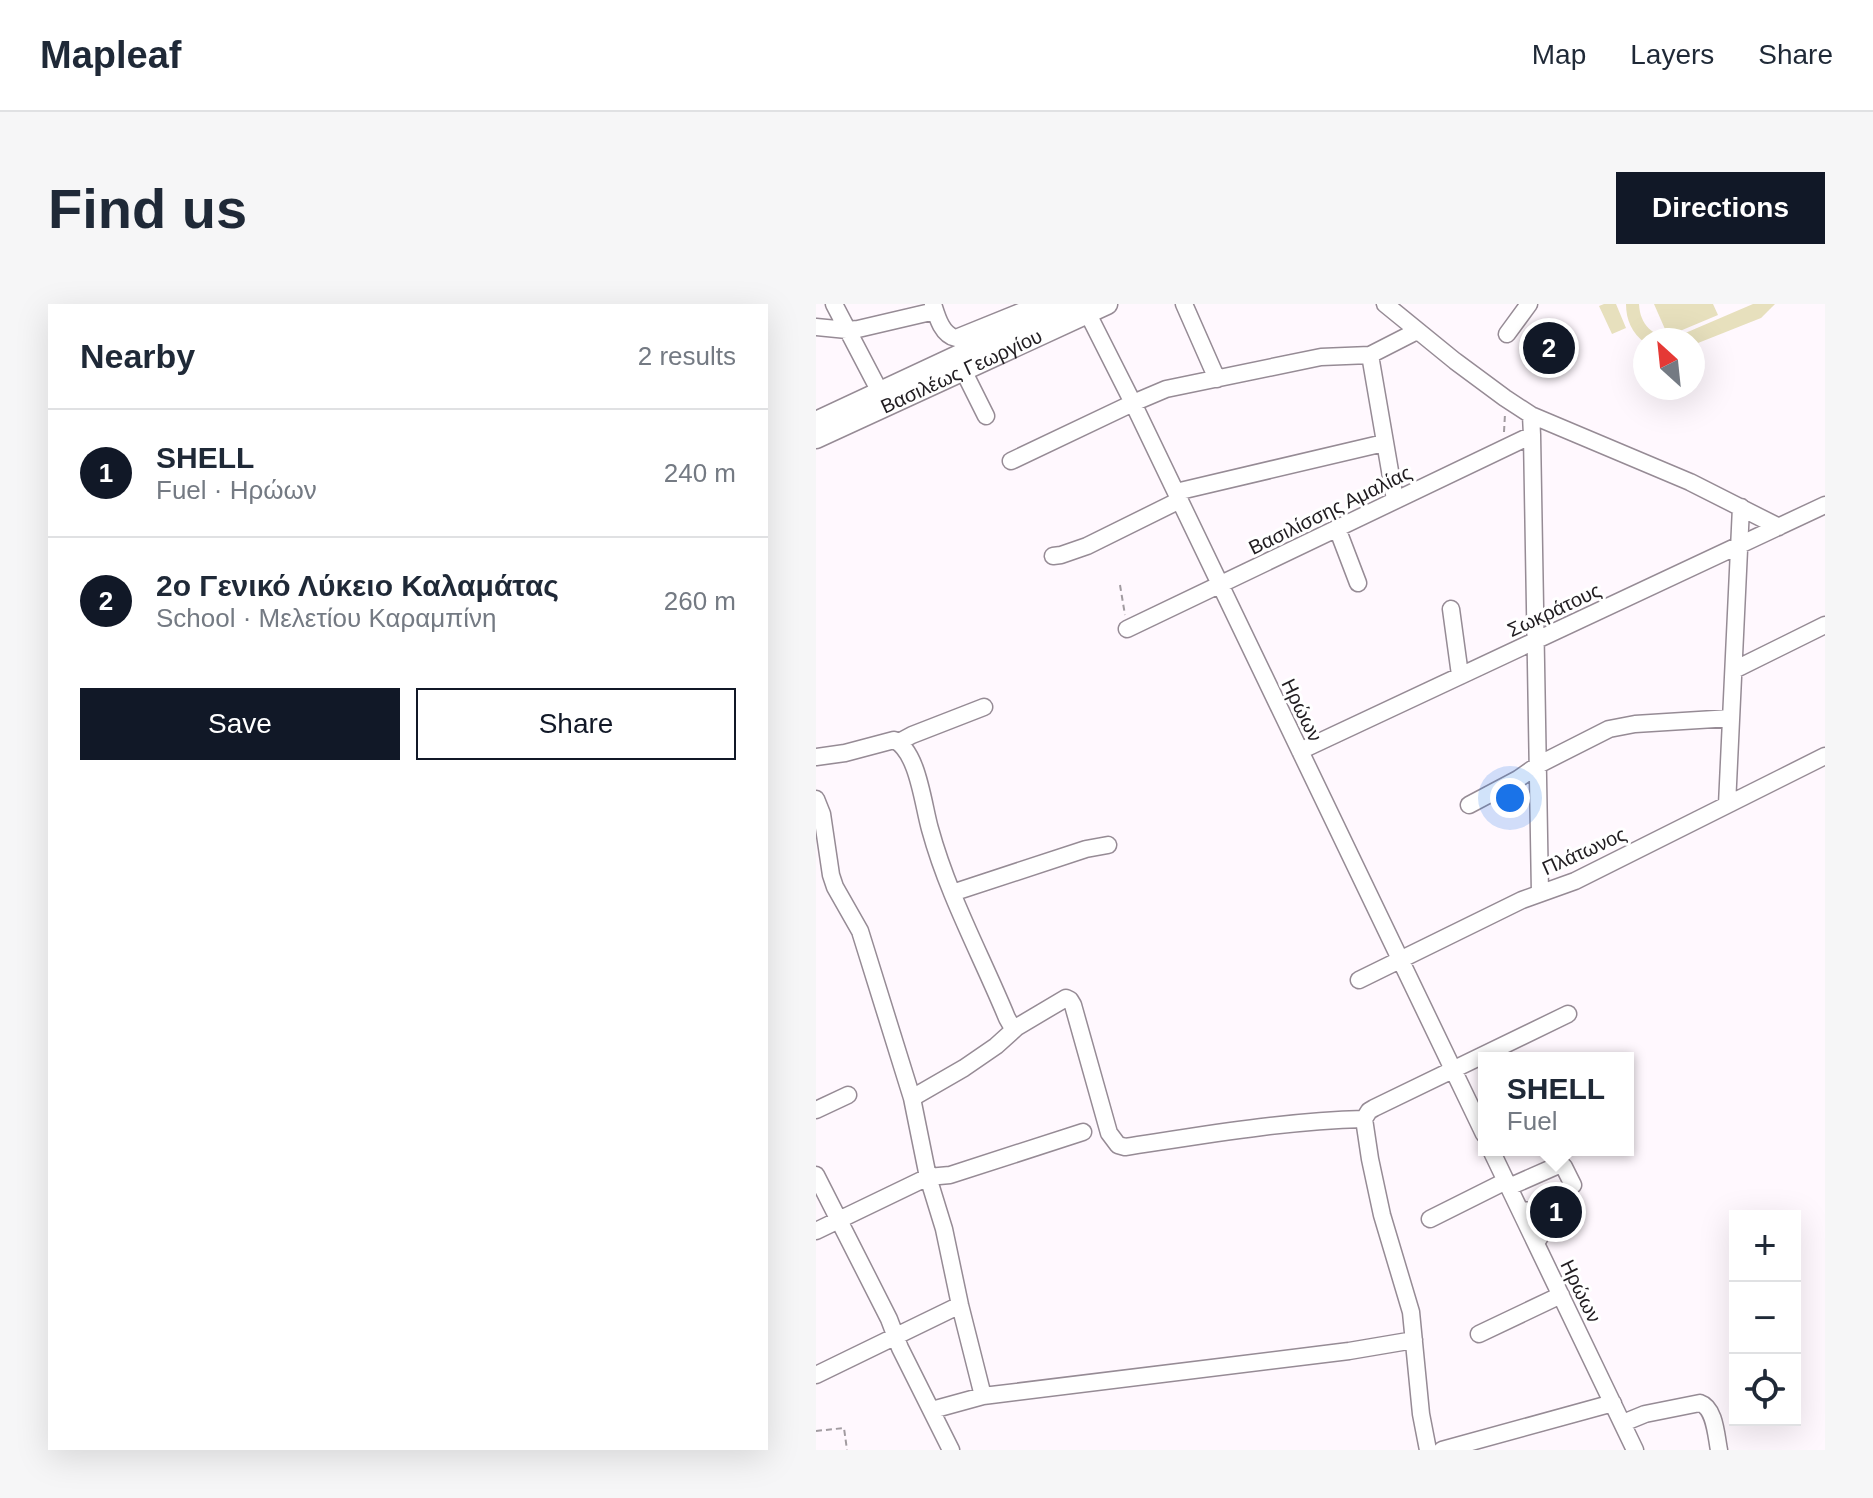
<!DOCTYPE html>
<html lang="en">
<head>
<meta charset="utf-8">
<style>
	:root { --surface:#fff; --page:#f6f6f7; --text:#1f2937; --muted:#747a83; --line:#e0e1e3; --accent:#111827 }
	body { margin:0; font-family:Helvetica,sans-serif; background:var(--page); color:var(--text) }
	.controls { position:absolute; right:24px; bottom:24px; display:grid; overflow:hidden; border-radius:0px; box-shadow:0 8px 32px #0002 }
	.controls button { width:72px; height:72px; display:grid; place-items:center; padding:0; border:0; border-bottom:2px solid var(--line); background:var(--surface); color:var(--text); font:40px sans-serif }
	.compass { position:absolute; left:817px; top:24px; width:72px; height:72px; border-radius:50%; background:var(--surface); box-shadow:0 8px 32px #0002; rotate:333deg }
	.you { position:absolute; left:694px; top:494px; width:28px; height:28px; margin:-20px; border:6px solid #fff; border-radius:50%; background:#1a73e8; box-shadow:0 0 0 12px #1a73e833 }
	.badge { display:grid; place-items:center; width:52px; height:52px; border-radius:50%; background:var(--accent); color:#fff; font-size:26px; font-weight:700 }
	.pin { position:absolute; translate:-50% -50%; border:4px solid #fff; box-shadow:0 2px 8px #0006 }
	.popup { position:absolute; left:662px; top:748px; width:156px; height:104px; box-sizing:border-box; display:grid; place-content:center; border-radius:0px; background:var(--surface); filter:drop-shadow(0 2px 6px #0005); font-size:26px; white-space:nowrap; color:var(--muted) }
	.popup b { font-size:30px; color:var(--text) }
	.popup::after { content:''; position:absolute; left:50%; top:100%; margin-left:-16px; border:16px solid transparent; border-top-color:var(--surface) }
	.list { margin:0; padding:0; list-style:none }
	h2 { display:flex; justify-content:space-between; align-items:center; height:104px; margin:0; padding:0 32px; font-size:34px }
	h2 small { font-size:26px; font-weight:400; color:var(--muted) }
	.list li { display:grid; grid-template-columns:52px 1fr auto; gap:24px; align-items:center; box-sizing:border-box; height:128px; padding:0 32px; border-top:2px solid var(--line) }
	.list b { display:block; font-size:30px; white-space:nowrap }
	.list p { margin:0; font-size:26px; white-space:nowrap; color:var(--muted) }
	.list em { font-size:26px; font-style:normal; color:var(--muted) }
	.actions { display:flex; gap:16px; padding:24px 32px }
	.actions a { flex:1; padding:18px 0; border:2px solid var(--accent); border-radius:0px; text-align:center; font-size:28px; color:var(--accent) }
	.actions .main { background:var(--accent); color:#fff }
	.icon { flex:none; width:44px; height:44px; fill:none; stroke:currentColor; stroke-width:2; stroke-linecap:round; stroke-linejoin:round }
	.map { position:relative; flex:none; width:1009px; height:1146px; overflow:hidden; border-radius:0px }
	header { display:flex; align-items:center; gap:48px; box-sizing:border-box; height:112px; padding:0 40px; background:var(--surface); border-bottom:2px solid var(--line) }
	header strong { font-size:38px }
	nav { display:flex; gap:44px; margin-inline-start:auto; font-size:28px }
	.intro { display:flex; align-items:center; justify-content:space-between; box-sizing:border-box; height:192px; padding:0 48px }
	h1 { margin:0; font-size:56px }
	.button { padding:20px 36px; border-radius:0px; background:var(--accent); color:#fff; font-size:28px; font-weight:700 }
	main { display:flex; gap:48px; padding:0 48px }
	aside { flex:1; background:var(--surface); border-radius:0px; box-shadow:0 8px 32px #0002 }
	.map>svg:first-child { display:block }
</style>
</head>
<body>
<header>
<strong>Mapleaf</strong>
<nav><a>Map</a><a>Layers</a><a>Share</a></nav>
</header>
<div class="intro"><h1>Find us</h1><a class="button">Directions</a></div>
<main>
<aside>
<h2>Nearby<small>2 results</small></h2>
<ul class="list">
<li><span class="badge">1</span><div><b>SHELL</b><p>Fuel · Ηρώων</p></div><em>240 m</em></li>
<li><span class="badge">2</span><div><b>2ο Γενικό Λύκειο Καλαμάτας</b><p>School · Μελετίου Καραμπίνη</p></div><em>260 m</em></li>
</ul>
<div class="actions"><a class="main">Save</a><a>Share</a></div>
</aside>
<div class="map">
<svg width="1009" height="1146" viewBox="0 0 1009 1146">
	<rect width="100%" height="100%" fill="#fff8fe"/>
	<path fill="#e7e0bd" d="M788,0H800L810,24L796,30L783,2Z
		M810,0H823C824,22 838,34 860,33L937,0H959L945,14L877,41V36H829V39C816,29 810,16 810,0Z
		M838,0H897L902,11L852,32Z"/>
	<g fill="none" stroke-linecap="round" stroke-linejoin="round">
		<defs>
			<path id="minor" d="M18,0L64,88
				M117,0C121,13 126,31 140,34L224,0
				M267,0L317,99L668,830
				M368,0L401,75
				M569,0L639,57L689,94L715,111L874,178L963,223
				M0,23L31,26L42,25L119,7
				M691,30L713,0
				M554,51L579,196
				M147,66L170,112
				M716,131L724,589
				M195,157L317,99L350,85L505,53L554,51L601,27
				M360,188L568,139
				M521,224L542,279
				M237,252L245,251L271,242L364,196
				M635,305L644,371
				M311,325L716,131L715,111
				M918,366L1009,321
				M83,438L96,431L168,403
				M484,447L1009,201
				M0,453L29,449L78,436C102,447 107,501 114,525C132,591 165,651 191,714L195,721L201,723
				M0,495L6,510L15,571L19,583L44,627L96,794L112,873L128,925L144,1001L167,1092
				M653,501L702,475L722,461L793,425L819,420L915,414
				M911,501L925,203
				M136,589L270,545L292,541
				M543,676L706,596L759,577L1009,452
				M96,794L148,764L180,742L201,723L250,694L254,696L257,701L293,829L302,841L309,843C388,831 468,817 548,815
				M0,806L32,791
				M675,846L819,1146
				M0,871L73,1015L84,1044L135,1146
				M693,883L745,860L748,863L757,881
				M704,906L725,908L731,921L720,939
				M614,915L690,877
				M0,927L112,873L134,871L267,828
				M663,1030L745,991
				M0,1071L144,1001
				M116,1106L167,1092L533,1047L598,1036
				M807,1119L829,1110L884,1099C899,1104 900,1131 903,1146
				M612,1146L605,1110L595,1008L566,911L554,855L548,815L553,807L558,804L752,710
				M626,1146L797,1099"/>
			<g id="major">
				<path d="M0,118L253,0"/>
				<path id="s1" d="M0,134L291,0"/>
			</g>
		</defs>
		<use href="#minor" stroke="#968b95" stroke-width="19"/>
		<use href="#major" stroke="#968b95" stroke-width="23"/>
		<path stroke="#a19ba0" stroke-width="2" stroke-dasharray="6 4" stroke-linecap="butt" d="M688,128L689,110
			M304,281L309,311
			M0,1127L28,1124L31,1146"/>
		<use href="#minor" stroke="#fff" stroke-width="16"/>
		<use href="#major" stroke="#fff" stroke-width="20"/>
	</g>
	<g text-anchor="middle" stroke-width="6" stroke-linejoin="round" paint-order="stroke">
		<g font-size="20" fill="#211d21" stroke="#fff">
			<text dy="7" stroke="none"><textPath href="#s1" startOffset="160">Βασιλέως Γεωργίου</textPath></text>
			<text transform="translate(514 206) rotate(-26)" y="7">Βασιλίσσης Αμαλίας</text>
			<text transform="translate(738 306) rotate(-25)" y="7">Σωκράτους</text>
			<text transform="translate(486 406) rotate(64)" y="7">Ηρώων</text>
			<text transform="translate(768 547) rotate(-24)" y="7">Πλάτωνος</text>
			<text transform="translate(765 987) rotate(64)" y="7">Ηρώων</text>
		</g>
	</g>
</svg>
<div class="controls">
<button>+</button>
<button>−</button>
<button><svg class="icon" aria-label="locate" viewBox="0 0 24 24"><circle cx="12" cy="12" r="6"/><path d="M12 2v4M12 18v4M2 12h4M18 12h4"/></svg></button>
</div>
<svg class="compass" viewBox="-18 -18 36 36"><path d="M0-13l5 13h-10z" fill="#e53935"/><path d="M0 13l5-13h-10z" fill="#747a83"/></svg>
<div class="you"></div>
<div class="pin badge" style="left:740px;top:908px">1</div>
<div class="popup"><b>SHELL</b>Fuel</div>
<div class="pin badge" style="left:733px;top:44px">2</div>
</div>
</main>
</body>
</html>
